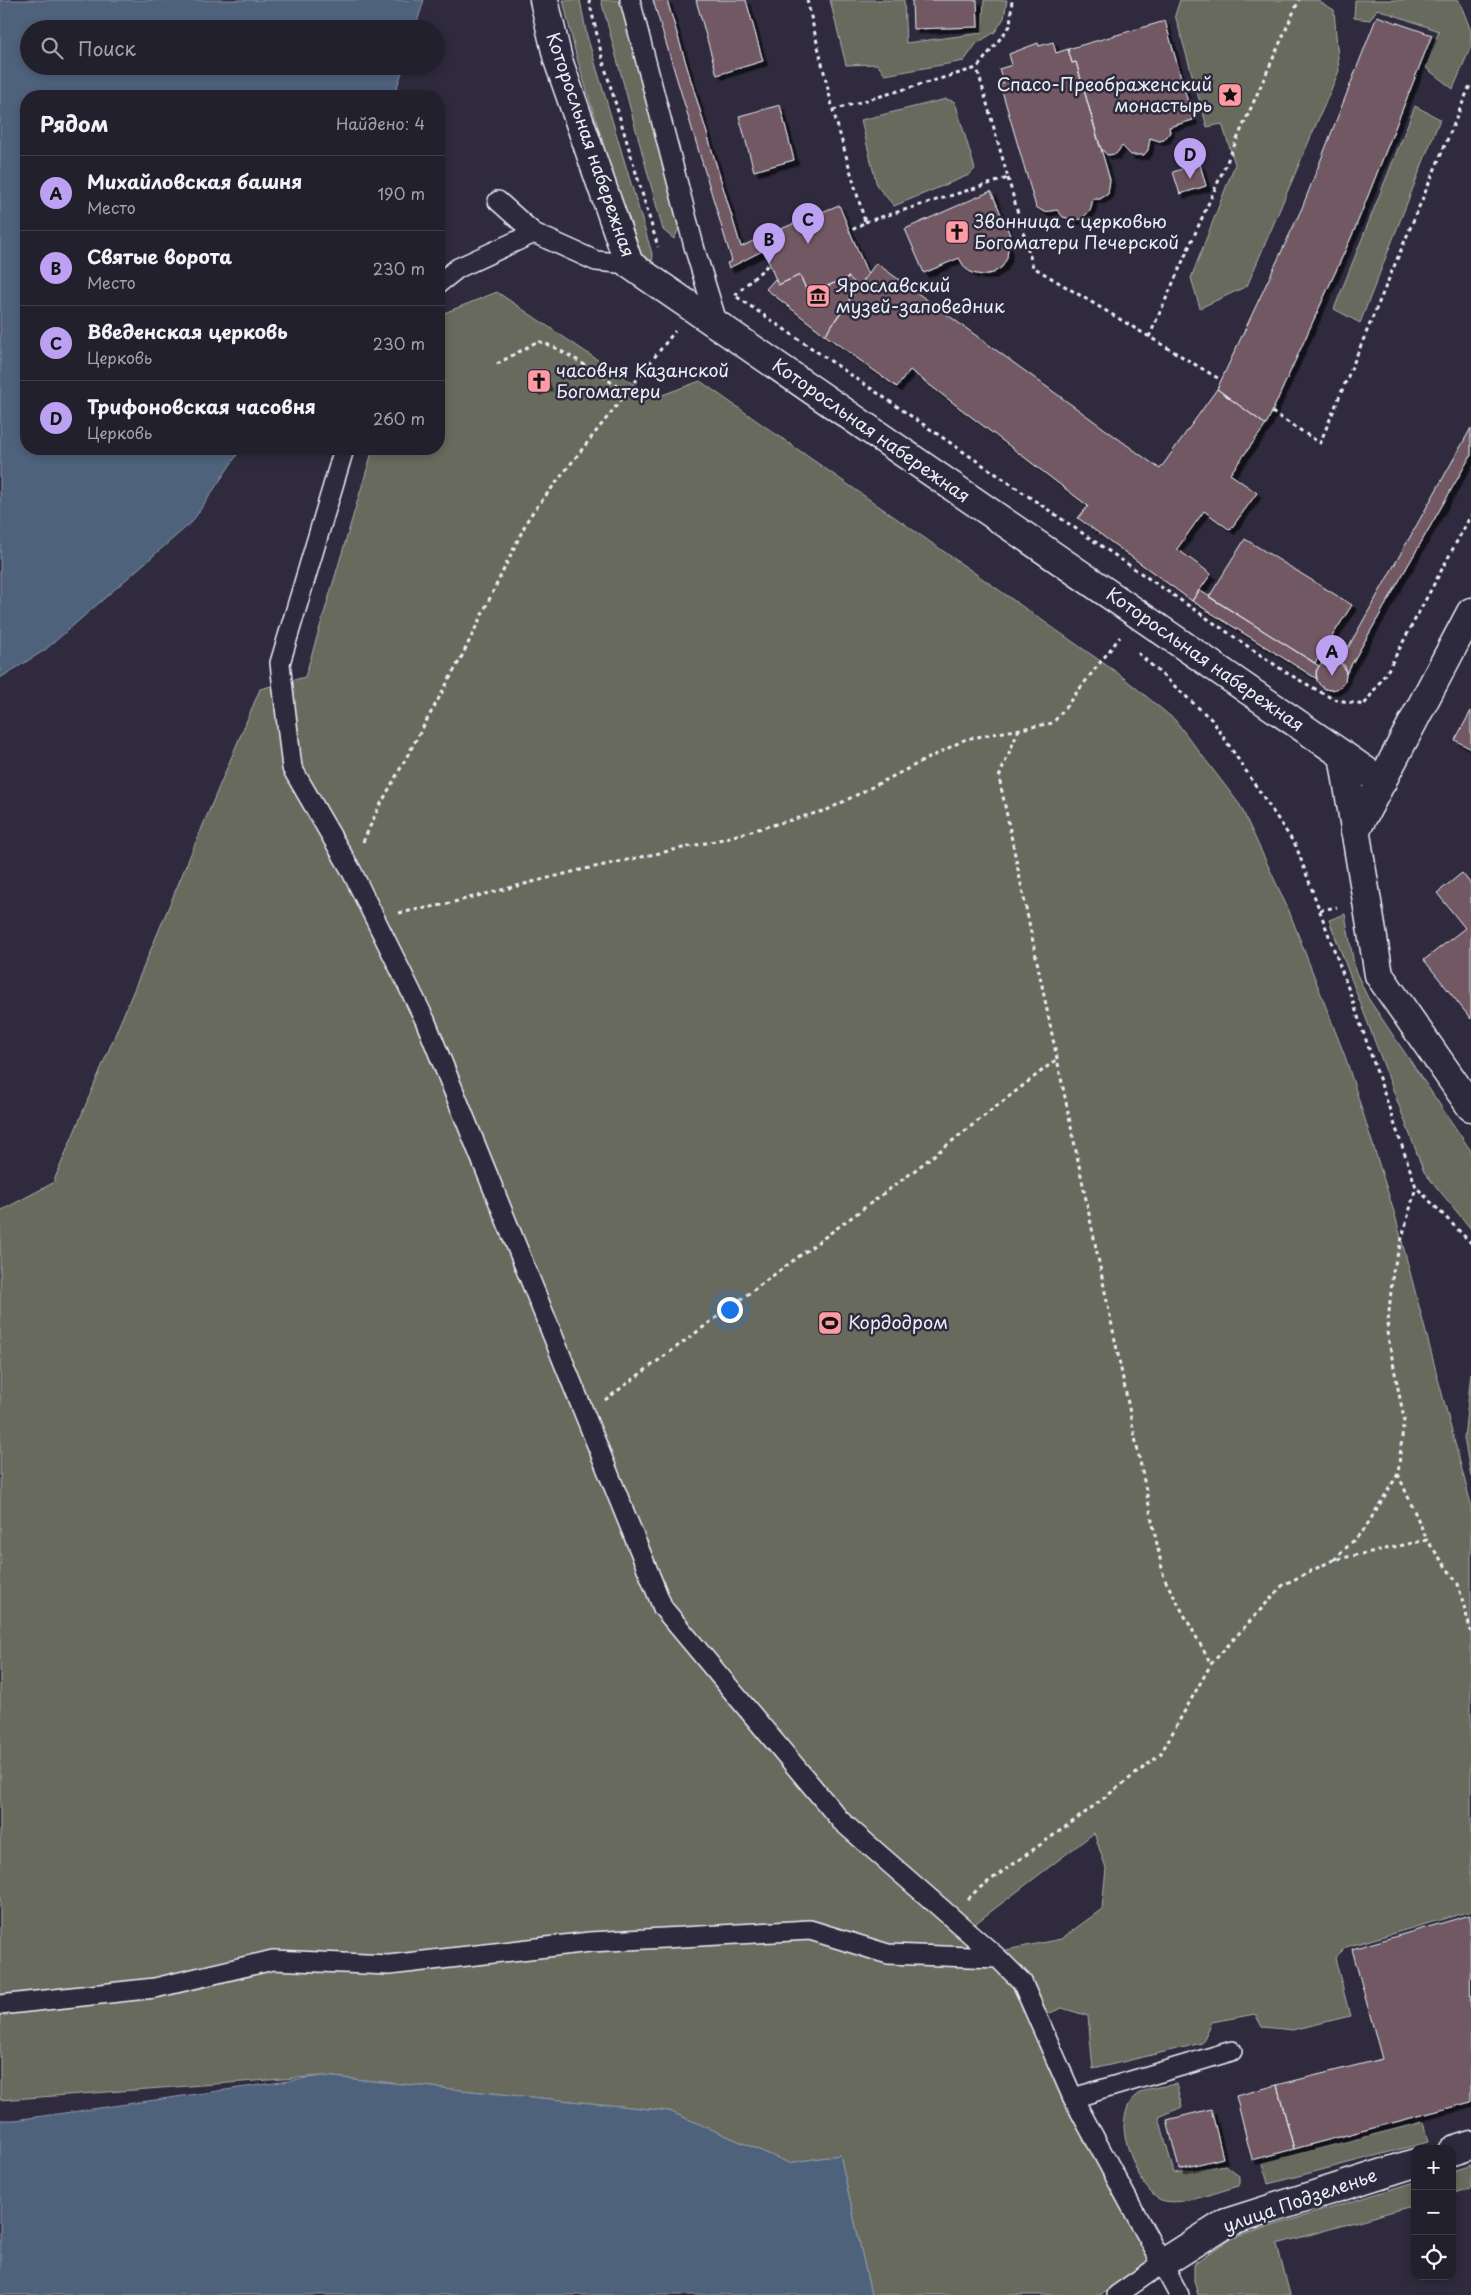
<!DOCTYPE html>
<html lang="ru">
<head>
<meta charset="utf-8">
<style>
	:root { --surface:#23202e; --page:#2b2836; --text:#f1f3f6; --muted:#a3a3aa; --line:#403e4a; --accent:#bca0f2 }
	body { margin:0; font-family:"Playpen Sans",sans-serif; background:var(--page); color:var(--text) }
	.controls { position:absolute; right:15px; bottom:15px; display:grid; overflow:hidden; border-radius:10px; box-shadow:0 2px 8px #0003 }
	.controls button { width:45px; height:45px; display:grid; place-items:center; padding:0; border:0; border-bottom:1px solid var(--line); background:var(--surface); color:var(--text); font:25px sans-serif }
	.you { position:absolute; left:729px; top:1309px; width:18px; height:18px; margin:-12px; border:4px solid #fff; border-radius:50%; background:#1a73e8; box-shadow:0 0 0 8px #1a73e833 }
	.badge { display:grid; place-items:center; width:32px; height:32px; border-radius:50%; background:var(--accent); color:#111; font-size:16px; font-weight:700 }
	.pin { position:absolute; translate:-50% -41px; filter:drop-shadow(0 1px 2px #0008) }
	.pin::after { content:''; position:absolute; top:26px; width:18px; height:15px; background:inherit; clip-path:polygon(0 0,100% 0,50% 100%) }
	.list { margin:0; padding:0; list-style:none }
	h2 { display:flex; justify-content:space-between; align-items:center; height:65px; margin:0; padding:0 20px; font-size:21px }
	h2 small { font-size:16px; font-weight:400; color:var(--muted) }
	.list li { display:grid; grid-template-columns:32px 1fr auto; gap:15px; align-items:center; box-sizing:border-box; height:75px; padding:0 20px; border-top:1px solid var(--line) }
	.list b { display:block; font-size:19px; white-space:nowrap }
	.list p { margin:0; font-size:16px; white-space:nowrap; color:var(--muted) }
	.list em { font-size:16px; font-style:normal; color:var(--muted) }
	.icon { flex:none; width:28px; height:28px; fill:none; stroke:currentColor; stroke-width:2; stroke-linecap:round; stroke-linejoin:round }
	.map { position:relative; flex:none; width:1471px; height:2295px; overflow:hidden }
	.search { position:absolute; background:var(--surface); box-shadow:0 2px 8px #0003; left:20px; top:20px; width:425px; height:55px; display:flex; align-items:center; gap:12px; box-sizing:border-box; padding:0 18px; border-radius:28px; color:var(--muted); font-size:19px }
	.panel { position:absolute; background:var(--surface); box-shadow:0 2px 8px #0003; left:20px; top:90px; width:425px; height:365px; border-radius:20px }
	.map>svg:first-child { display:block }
</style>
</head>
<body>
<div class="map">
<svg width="1471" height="2295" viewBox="0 0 1471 2295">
	<defs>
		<filter id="shadow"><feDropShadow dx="4.5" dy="4.5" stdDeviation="0" flood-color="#0009"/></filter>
	</defs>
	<rect width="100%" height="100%" fill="#2f2a3d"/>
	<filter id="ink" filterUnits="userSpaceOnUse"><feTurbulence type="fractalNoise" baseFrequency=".02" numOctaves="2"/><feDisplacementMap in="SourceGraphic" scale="10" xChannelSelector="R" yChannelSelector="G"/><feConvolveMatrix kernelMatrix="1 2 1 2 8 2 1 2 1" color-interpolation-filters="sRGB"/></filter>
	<g filter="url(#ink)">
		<path fill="#686b5d" stroke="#a8aeaa" d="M563,0H580L587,36L653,257L652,261L644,260L635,248L576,55Z
			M601,0H620L679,229L674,239L663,230Z
			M830,0H904L906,43L982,33L984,0H1007L1004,18L995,32L977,43L964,61L885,75L877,64L846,65Z
			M1180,0H1317L1334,10L1339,71L1247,286L1200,308L1191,278L1235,164L1222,124L1207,127L1175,15Z
			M1355,0H1459L1471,31V46L1453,89L1426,68L1439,31L1377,9L1370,20L1354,18Z
			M946,99L955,102L975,169L969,175L894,206L877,186L861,120Z
			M1415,106L1440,119L1360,323L1334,309Z
			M497,292L654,398L700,381L1119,674L1175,720L1240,805L1289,911L1346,1059L1395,1215L1471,1504V1911L1346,1947L1335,1958L1350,2016L1293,2030L1262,2027L1255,2014L1212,2022L1202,2043L1093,2069L1088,2016L1062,2008L1045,2015L1001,1951L1061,1939L1102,1909L1106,1868L1094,1833L968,1929L1022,1982L1163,2263L1100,2295H871L840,2155L789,2163L669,2111L323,2076L0,2100V1211L53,1183L260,689L305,677L373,449H439V315Z
			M1345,914L1355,970L1368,998L1471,1151V1229L1424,1172L1329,920Z
			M1471,1373V1477L1464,1438Z
			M1176,2084L1182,2107L1159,2117L1174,2173L1225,2165L1239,2176V2186C1219,2191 1181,2207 1161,2200C1143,2194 1124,2145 1124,2127C1124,2118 1127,2105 1133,2098C1144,2087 1162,2087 1176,2084Z
			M1423,2122L1428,2142L1268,2184L1263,2163Z
			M1471,2165V2188L1452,2194V2171Z
			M1415,2182V2205L1277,2244L1290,2295H1198L1194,2281V2264L1230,2239Z"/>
		<path fill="#50627b" stroke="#8d9bad" d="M0,0H424L415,29H29V66H404L394,96H26V449H241L192,522L45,650L0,678Z
			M323,2076L669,2111L789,2163L840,2155L871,2295H0V2120H15Z"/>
		<path fill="#715964" stroke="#e8f1f8" filter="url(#shadow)" d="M653,0H667L741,247L759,238L764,250L729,268L727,263L732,261Z
			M696,0H746L763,61L717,75Z
			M912,0H977L978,27L913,29Z
			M1377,16L1432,35L1354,231L1266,425L1217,389L1302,208Z
			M1165,21L1193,120L1169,127L1170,132L1164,140L1159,141L1150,138L1148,150L1144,155H1131L1122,146L1116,154L1107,155L1100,147L1076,62L1072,63L1068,49Z
			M1053,42L1056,53L1068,49L1072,63L1076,62L1110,180L1108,194L1100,199H1093L1090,211L1081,219L1075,220L1063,217L1057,210L1044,212L1036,207L1000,84L1004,83L999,69L1012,65L1009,54L1038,43L1039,46Z
			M780,105L794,160L754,171L739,116Z
			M1196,164H1200L1206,186L1180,194L1173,172Z
			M991,191L1010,235L1005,237L1008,248L1007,258L1002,267L993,273L982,275L972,273L965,268L959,258L924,273L905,229Z
			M839,205L868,275L858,286L849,277L808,294L800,275L778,285L759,238Z
			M876,263L1160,469L1217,389L1266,425L1230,474L1257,493L1230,530L1204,511L1177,549L1211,574L1192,601L1078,518L1088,506L910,370L897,387L825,335Z
			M800,275L808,294L849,277L858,286L825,335L766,289L775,279L778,285Z
			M542,372L548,386L535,391L530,376Z
			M1471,428V455L1346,674L1345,666L1340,662Z
			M1245,539L1352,605L1315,663L1209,597Z
			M1199,590L1319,666L1316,671L1317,679L1192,601Z
			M1316 675a15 15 0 1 1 30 0a15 15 0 1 1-30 0Z
			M1471,711V749L1455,740Z
			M1462,873L1471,884V1019L1424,960L1465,928L1437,893Z
			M1470,1915L1471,2102L1294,2149L1277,2085L1382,2059L1352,1949Z
			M1277,2085L1294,2149L1252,2160L1236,2096Z
			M1211,2109L1223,2158L1179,2169L1167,2120Z"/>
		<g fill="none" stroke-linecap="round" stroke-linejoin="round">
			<defs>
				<path id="lane" d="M630,0L695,250L718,325
					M498,201L534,233
					M439,283L458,268L534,233L596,261L629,264
					M344,449L280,663L292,768L351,870L425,1020L663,1608L841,1821L998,1958L1022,1982L1073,2098L1179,2295
					M0,2005L155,1988L273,1960L389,1965L590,1942L810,1930L888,1954L998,1958
					M1073,2098L1232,2051
					M1117,2295L1163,2263"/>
				<path id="street" d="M544,0L558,60L629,264L1382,782
					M1343,755L1379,975L1471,1107
					M1355,832L1471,612
					M1452,2151L1471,2145
					M1163,2263L1226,2223L1415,2163"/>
			</defs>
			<use href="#lane" stroke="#e8f1f8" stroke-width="22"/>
			<use href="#street" stroke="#e8f1f8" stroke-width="31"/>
			<path stroke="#e8f1f8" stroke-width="3" stroke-dasharray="4 4" stroke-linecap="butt" d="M589,0L603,61L658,247
				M807,0L833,110L865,222L849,232
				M833,110L977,68L1010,26L1012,0
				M1008,178L1033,267L1221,380
				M865,222L1008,178L977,68
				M735,295L769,264
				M737,297L1287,673L1333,699L1364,705L1388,670L1471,515
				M1149,337L1299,0
				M497,364L538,341C570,352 598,375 627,392
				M1272,412L1320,443L1471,83
				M1138,653L1212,720L1296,846L1351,996L1416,1187L1471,1243
				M1019,729L999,777L1164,1578L1211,1664
				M363,842L377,811L462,656L529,517L675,331
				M1320,910L1337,907
				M399,913L442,905L576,871L715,841L827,810L966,739L1053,723L1120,637
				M605,1400L910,1174L1057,1059
				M1398,1474L1427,1540
				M1334,1560L1364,1530L1398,1474L1404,1419L1387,1332L1393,1271L1416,1187
				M968,1899L978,1889L1082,1815L1160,1755L1211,1664L1283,1585L1333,1560L1427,1540L1458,1584L1471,1632"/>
			<use href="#lane" stroke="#2f2a3d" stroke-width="19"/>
			<use href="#street" stroke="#2f2a3d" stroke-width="28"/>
		</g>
	</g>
	<defs>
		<symbol id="sight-square" viewBox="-11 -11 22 22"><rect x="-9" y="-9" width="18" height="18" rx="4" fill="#ff9aa2" stroke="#2f2a3d"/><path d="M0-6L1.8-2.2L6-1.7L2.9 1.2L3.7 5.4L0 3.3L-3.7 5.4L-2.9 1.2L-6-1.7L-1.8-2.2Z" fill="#111"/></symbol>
		<symbol id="church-square" viewBox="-11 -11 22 22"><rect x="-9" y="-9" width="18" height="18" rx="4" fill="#ff9aa2" stroke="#2f2a3d"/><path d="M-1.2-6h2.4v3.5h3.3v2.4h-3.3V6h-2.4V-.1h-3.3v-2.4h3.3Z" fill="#111"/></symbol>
		<symbol id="museum-square" viewBox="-11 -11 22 22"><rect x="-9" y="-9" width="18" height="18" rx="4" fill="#ff9aa2" stroke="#2f2a3d"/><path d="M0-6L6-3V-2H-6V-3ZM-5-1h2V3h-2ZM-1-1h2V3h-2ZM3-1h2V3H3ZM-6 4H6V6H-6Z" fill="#111"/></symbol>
		<symbol id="stadium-square" viewBox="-11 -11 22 22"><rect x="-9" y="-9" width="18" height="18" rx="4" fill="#ff9aa2" stroke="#2f2a3d"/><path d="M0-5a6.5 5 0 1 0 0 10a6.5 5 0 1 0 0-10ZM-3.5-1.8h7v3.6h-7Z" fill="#111"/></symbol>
	</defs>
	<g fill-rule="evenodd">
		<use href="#sight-square" x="1216" y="81" width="28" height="28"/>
		<use href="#church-square" x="943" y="218" width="28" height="28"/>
		<use href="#museum-square" x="804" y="282" width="28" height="28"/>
		<use href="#church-square" x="525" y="367" width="28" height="28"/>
		<use href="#stadium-square" x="816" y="1309" width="28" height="28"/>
	</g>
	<g text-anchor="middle" stroke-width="5" stroke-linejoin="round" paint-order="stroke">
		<g font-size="18" fill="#e8f1f8" stroke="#2f2a3d" text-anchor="start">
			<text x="1212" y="91" text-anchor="end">Спасо-Преображенский<tspan x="1212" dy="21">монастырь</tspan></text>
			<text x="974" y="228">Звонница с церковью<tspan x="974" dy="21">Богоматери Печерской</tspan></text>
			<text x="836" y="292">Ярославский<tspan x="836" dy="21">музей-заповедник</tspan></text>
			<text x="556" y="377">часовня Казанской<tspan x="556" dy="21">Богоматери</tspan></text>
			<text x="848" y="1329">Кордодром</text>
		</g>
		<g font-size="18" fill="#e8f1f8" stroke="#2f2a3d">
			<text transform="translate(590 145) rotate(71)" y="6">Которосльная набережная</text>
			<text transform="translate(871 431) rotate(35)" y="6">Которосльная набережная</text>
			<text transform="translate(1205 660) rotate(35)" y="6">Которосльная набережная</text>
			<text transform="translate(1300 2201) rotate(-19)" y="6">улица Подзеленье</text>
		</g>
	</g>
</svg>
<div class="controls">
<button>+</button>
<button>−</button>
<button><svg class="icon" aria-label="locate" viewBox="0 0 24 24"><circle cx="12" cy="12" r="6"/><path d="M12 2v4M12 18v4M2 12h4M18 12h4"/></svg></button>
</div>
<div class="you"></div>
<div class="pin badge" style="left:1332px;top:676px">A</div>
<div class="pin badge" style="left:769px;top:264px">B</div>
<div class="pin badge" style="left:808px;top:244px">C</div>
<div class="pin badge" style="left:1190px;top:179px">D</div>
<div class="search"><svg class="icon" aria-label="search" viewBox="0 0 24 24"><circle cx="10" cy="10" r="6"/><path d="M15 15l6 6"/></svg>Поиск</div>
<section class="panel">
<h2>Рядом<small>Найдено: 4</small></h2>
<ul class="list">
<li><span class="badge">A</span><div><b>Михайловская башня</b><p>Место</p></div><em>190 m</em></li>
<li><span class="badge">B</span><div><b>Святые ворота</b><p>Место</p></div><em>230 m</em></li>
<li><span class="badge">C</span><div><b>Введенская церковь</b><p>Церковь</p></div><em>230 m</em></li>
<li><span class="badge">D</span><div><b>Трифоновская часовня</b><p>Церковь</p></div><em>260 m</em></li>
</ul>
</section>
</div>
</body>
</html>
